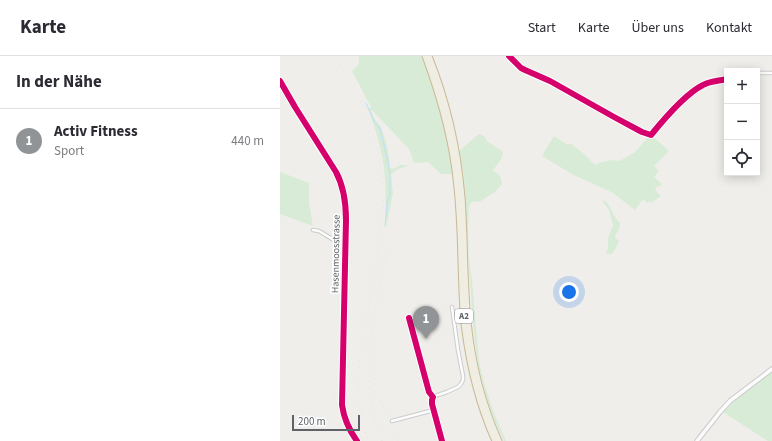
<!DOCTYPE html>
<html lang="de">
<head>
<meta charset="utf-8">
<style>
	:root { --surface:#fff; --page:#f2f2f3; --text:#2b2b33; --muted:#7c7c81; --line:#e1e1e2; --accent:#919496 }
	body { margin:0; font-family:"Source Sans 3",sans-serif; background:var(--page); color:var(--text) }
	.controls { position:absolute; right:12px; top:12px; display:grid; overflow:hidden; border-radius:0px; box-shadow:0 2px 10px #0003 }
	.controls button { width:36px; height:36px; display:grid; place-items:center; padding:0; border:0; border-bottom:1px solid var(--line); background:var(--surface); color:var(--text); font:20px sans-serif }
	.scale { position:absolute; left:12px; bottom:10px; width:68px; box-sizing:border-box; padding-left:4px; border:2px solid #5f6368; border-top:0; font-size:11px; line-height:14px; white-space:nowrap; color:#5f6368; -webkit-text-stroke:3px #fff; paint-order:stroke }
	.you { position:absolute; left:289px; top:236px; width:14px; height:14px; margin:-10px; border:3px solid #fff; border-radius:50%; background:#1a73e8; box-shadow:0 0 0 6px #1a73e833 }
	.badge { display:grid; place-items:center; width:26px; height:26px; border-radius:50%; background:var(--accent); color:#fff; font-size:13px; font-weight:700 }
	.pin { position:absolute; translate:-50% -33px; filter:drop-shadow(0 1px 2px #0008) }
	.pin::after { content:''; position:absolute; top:21px; width:14px; height:12px; background:inherit; clip-path:polygon(0 0,100% 0,50% 100%) }
	.list { margin:0; padding:0; list-style:none }
	h2 { display:flex; justify-content:space-between; align-items:center; height:52px; margin:0; padding:0 16px; font-size:17px }
	h2 small { font-size:13px; font-weight:400; color:var(--muted) }
	.list li { display:grid; grid-template-columns:26px 1fr auto; gap:12px; align-items:center; box-sizing:border-box; height:64px; padding:0 16px; border-top:1px solid var(--line) }
	.list b { display:block; font-size:15px; white-space:nowrap }
	.list p { margin:0; font-size:13px; white-space:nowrap; color:var(--muted) }
	.list em { font-size:13px; font-style:normal; color:var(--muted) }
	.icon { flex:none; width:22px; height:22px; fill:none; stroke:currentColor; stroke-width:2; stroke-linecap:round; stroke-linejoin:round }
	.map { position:relative; flex:none; width:492px; height:385px; overflow:hidden }
	header { display:flex; align-items:center; gap:24px; box-sizing:border-box; height:56px; padding:0 20px; background:var(--surface); border-bottom:1px solid var(--line) }
	header strong { font-size:19px }
	nav { display:flex; gap:22px; margin-inline-start:auto; font-size:14px }
	main { display:flex }
	aside { flex:1; background:var(--surface) }
	.map>svg:first-child { display:block }
</style>
</head>
<body>
<header>
<strong>Karte</strong>
<nav><a>Start</a><a>Karte</a><a>Über uns</a><a>Kontakt</a></nav>
</header>
<main>
<aside>
<h2>In der Nähe<small></small></h2>
<ul class="list">
<li><span class="badge">1</span><div><b>Activ Fitness</b><p>Sport</p></div><em>440 m</em></li>
</ul>
</aside>
<div class="map">
<svg width="492" height="385" viewBox="0 0 492 385">
	<rect width="100%" height="100%" fill="#efeeea"/>
	<path fill="#d8ebd6" d="M79,0H141C157,38 167,78 172,118H161L148,106L134,107L129,93L91,53C92,62 97,65 101,72C107,85 109,99 110,112L113,113L121,109H128L127,110L118,113L111,118L113,137L107,167L105,173C106,149 107,124 102,100C99,84 94,68 88,53L91,51L72,15L79,8Z
		M199,78L204,80L207,85L223,96C223,104 216,108 213,115L220,119L222,128L216,135L201,145L191,146L189,152L188,171L189,204L192,224L199,305L204,327L214,357L226,385H224L216,368L208,347L198,309L194,279L189,212L184,119L179,95Z
		M370,79L373,81L389,95L374,110L379,115L374,121L382,128L380,130L376,131C374,135 378,137 381,140L371,147L370,145L367,147L363,143L355,154L333,137L292,118L262,100L274,80L286,88H291L303,97L315,109C323,105 331,103 340,105L355,96Z
		M0,116L29,127V147L33,170L0,158Z
		M323,144C330,147 331,155 335,161C336,163 338,165 340,167L339,173L335,180L336,183L339,184L337,190L332,198H327L326,196L328,193V182L333,169L329,154L323,146Z
		M492,316V385H488L443,356L455,343Z"/>
	<g fill="none" stroke-linecap="round" stroke-linejoin="round">
		<path stroke="#bfe0f9" stroke-width="1" d="M86,47L94,65L100,72L108,106L110,118V138L107,147L105,170"/>
		<defs>
			<path id="minor" d="M229,0L241,12L245,14L270,25L334,61L362,76L371,79C384,63 405,38 423,29C430,25 439,25 447,23
				M477,17H492
				M0,25L15,51L56,116C64,131 66,147 66,164L62,349C64,363 69,374 77,385
				M33,174L39,175L57,186L65,187
				M112,365L154,354
				M162,385L152,348V343L155,340L167,336L178,331L181,328L183,324V320L178,294L172,251"/>
			<path id="secondary" d="M417,385L440,356L450,345L492,313"/>
			<path id="motorway" d="M145,0C161,43 173,86 177,132C182,177 180,223 184,268C189,308 198,348 215,385
				M149,0C167,45 178,93 182,141C185,183 184,224 188,265C192,307 202,347 219,385"/>
		</defs>
		<use href="#minor" stroke="#cbcccc" stroke-width="4.5"/>
		<use href="#secondary" stroke="#cacacb" stroke-width="5.5"/>
		<use href="#motorway" stroke="#c8b996" stroke-width="7"/>
		<use href="#minor" stroke="#fdfcfc" stroke-width="2.5"/>
		<use href="#secondary" stroke="#fdfcfc" stroke-width="3.5"/>
		<use href="#motorway" stroke="#f0ede3" stroke-width="5"/>
		<path stroke="#e4e4e4" stroke-width="1" stroke-dasharray="1 5" stroke-linecap="butt" d="M53,0C84,41 103,89 103,141C103,164 99,187 95,210C89,246 82,282 78,318C77,342 80,363 88,385
			M0,31L25,72L54,117L60,132L63,159L59,335C61,356 71,368 83,385
			M40,109L48,116L53,123
			M94,322L97,336L118,385
			M54,356L55,334
			M60,357L63,367L73,385
			M102,385C77,324 95,256 106,194"/>
		<defs>
			<path id="cycleway" d="M229,0L241,12L245,14L270,25L334,61L362,76L371,79C384,63 405,38 423,29C430,25 439,25 447,23
				M0,25L15,51L56,116C64,131 66,147 66,164L62,349C64,363 69,374 77,385
				M129,262L149,336L153,341L152,344V348L162,385"/>
		</defs>
		<use href="#cycleway" stroke="#fff" stroke-width="8"/>
		<use href="#cycleway" stroke="#d6006c" stroke-width="6"/>
	</g>
	<g text-anchor="middle" stroke-width="3.5" stroke-linejoin="round" paint-order="stroke">
		<rect fill="#fff" stroke="#8f9295" stroke-width="1" x="175" y="253" width="18" height="14" rx="3"/>
		<g font-size="9" font-weight="bold" fill="#5f6368">
			<text x="184" y="263">A2</text>
		</g>
		<g font-size="10" fill="#5f6368" stroke="#fff">
			<text transform="translate(55 198) rotate(-89)" y="4">Hasenmoosstrasse</text>
		</g>
	</g>
</svg>
<div class="controls">
<button>+</button>
<button>−</button>
<button><svg class="icon" aria-label="locate" viewBox="0 0 24 24"><circle cx="12" cy="12" r="6"/><path d="M12 2v4M12 18v4M2 12h4M18 12h4"/></svg></button>
</div>
<div class="scale">200 m</div>
<div class="you"></div>
<div class="pin badge" style="left:146px;top:283px">1</div>
</div>
</main>
</body>
</html>
